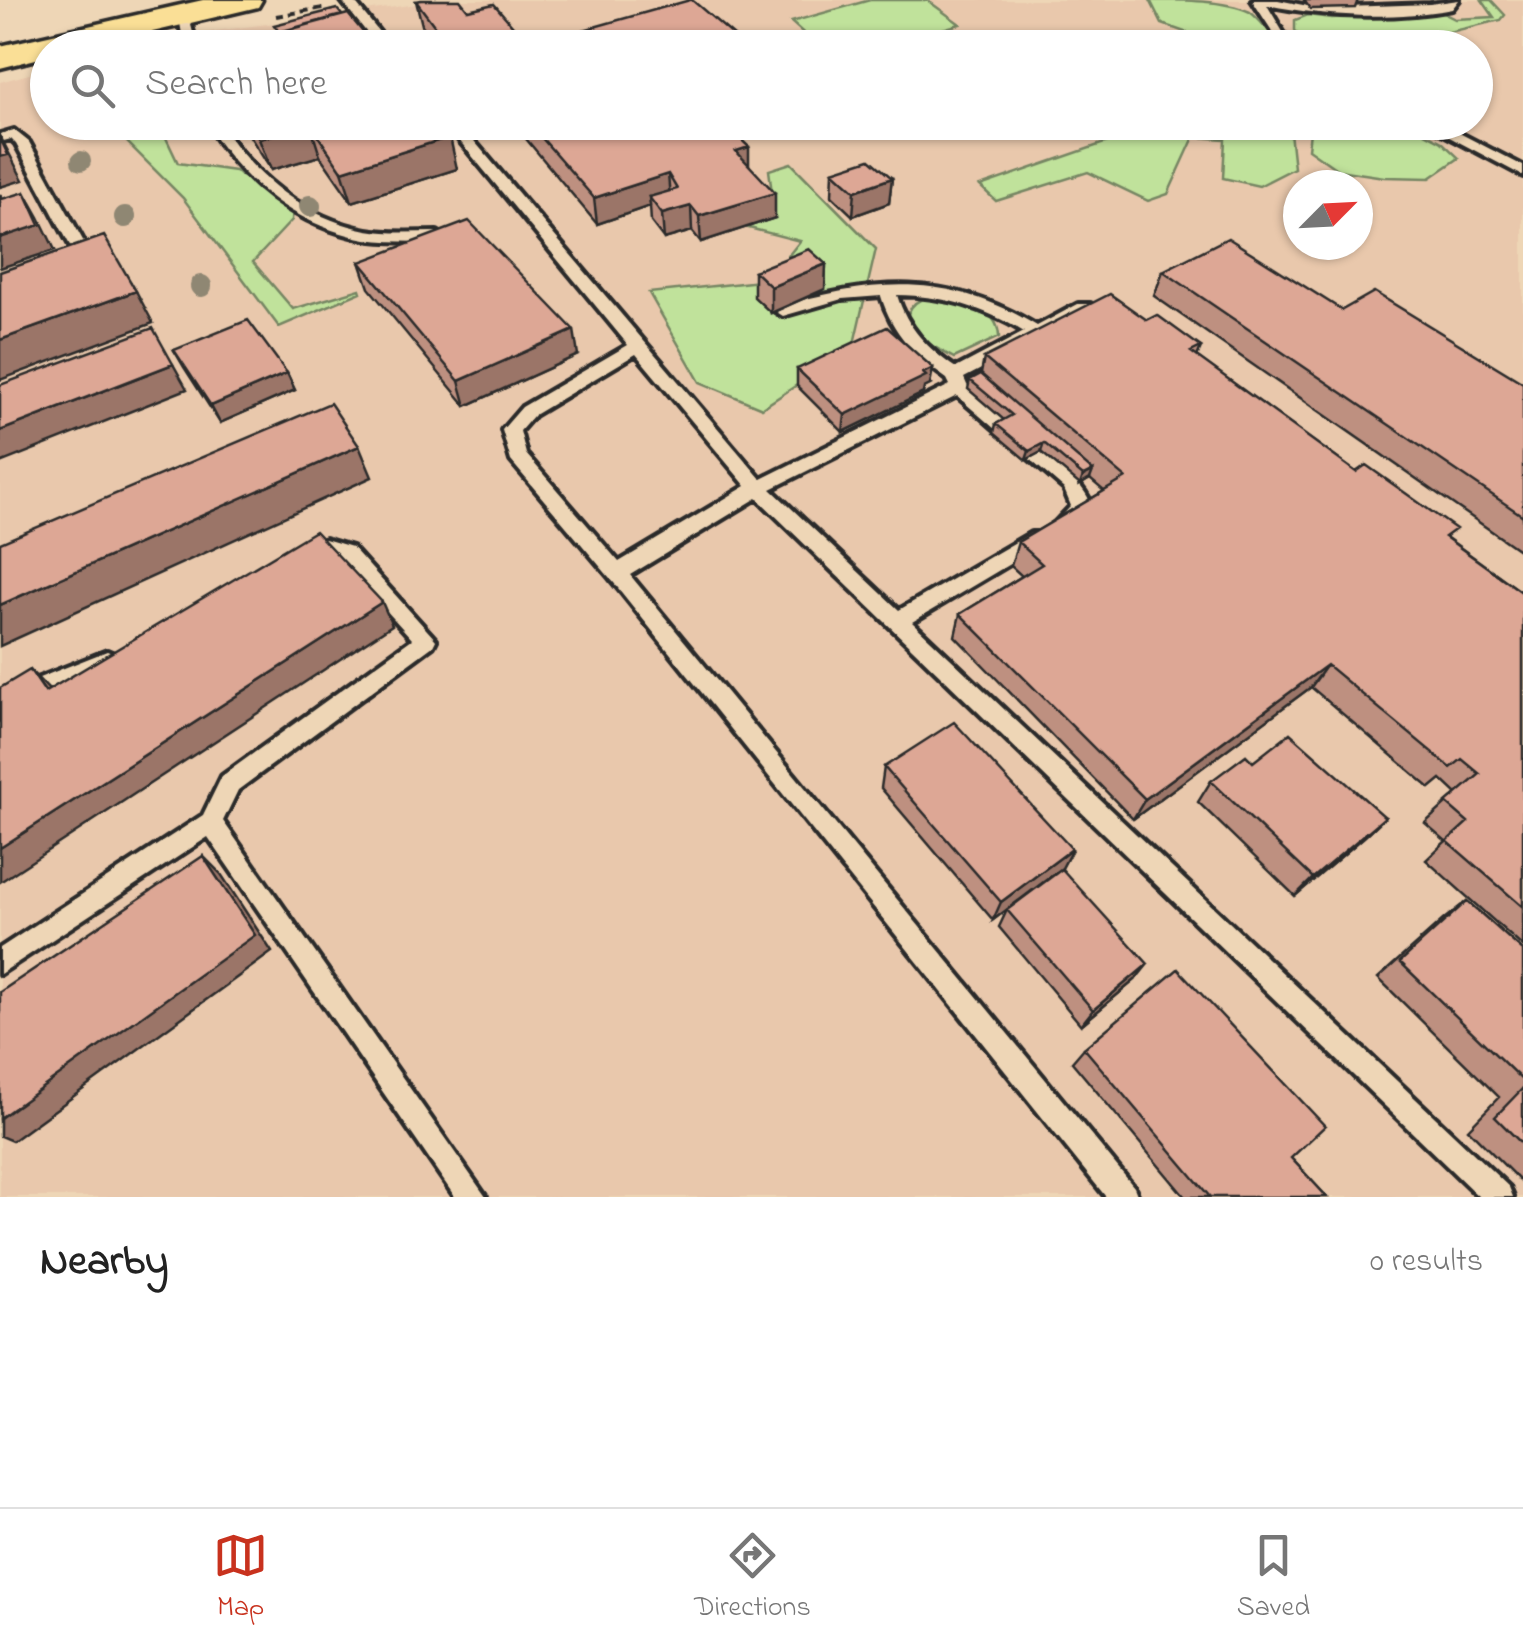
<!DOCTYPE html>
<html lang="en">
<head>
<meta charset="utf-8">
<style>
	:root { --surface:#fff; --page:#f6f6f6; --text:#222; --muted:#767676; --line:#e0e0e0; --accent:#c8321e }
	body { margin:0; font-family:"Indie Flower",sans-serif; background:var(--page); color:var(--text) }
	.compass { position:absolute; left:1283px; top:170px; width:90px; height:90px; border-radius:50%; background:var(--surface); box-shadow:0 2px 8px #0004; rotate:66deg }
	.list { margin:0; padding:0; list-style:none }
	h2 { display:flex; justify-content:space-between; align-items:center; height:130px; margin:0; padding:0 40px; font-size:42px }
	h2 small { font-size:32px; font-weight:400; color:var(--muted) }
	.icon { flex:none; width:55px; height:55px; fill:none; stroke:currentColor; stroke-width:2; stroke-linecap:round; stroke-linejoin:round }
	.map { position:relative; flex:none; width:1523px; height:1197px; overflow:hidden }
	.search { position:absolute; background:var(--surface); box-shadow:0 2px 8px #0004; left:30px; right:30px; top:30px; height:110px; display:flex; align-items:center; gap:25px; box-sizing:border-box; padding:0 35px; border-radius:55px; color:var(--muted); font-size:38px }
	.sheet { height:310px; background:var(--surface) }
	nav { display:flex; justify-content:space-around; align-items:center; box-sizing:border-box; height:140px; border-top:2px solid var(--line); background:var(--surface); font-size:28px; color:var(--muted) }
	nav a { display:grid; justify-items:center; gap:5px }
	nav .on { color:var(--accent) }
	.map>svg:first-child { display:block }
</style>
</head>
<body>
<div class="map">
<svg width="1523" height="1197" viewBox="0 0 1523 1197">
	<rect width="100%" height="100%" fill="#eed6b6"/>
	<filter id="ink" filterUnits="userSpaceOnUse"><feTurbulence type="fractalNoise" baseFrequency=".01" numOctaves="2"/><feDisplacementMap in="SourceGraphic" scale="20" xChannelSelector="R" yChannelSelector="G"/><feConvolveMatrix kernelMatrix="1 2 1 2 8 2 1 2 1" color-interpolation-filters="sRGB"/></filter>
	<g filter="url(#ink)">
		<path fill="#e9c8ac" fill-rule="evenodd" d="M448,0H1523V1197H0V82L47,69L48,122H1476V48L133,47L215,31ZM1298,185H1358V245H1298Z"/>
		<path fill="#c0e29b" stroke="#768663" stroke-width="2.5" d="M870,0H927L960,24L881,47L820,48L791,22Z
			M1150,0C1182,0 1224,0 1250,12C1267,25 1271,40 1292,47H1227L1162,24Z
			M1482,0H1491L1505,15L1501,20L1428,37L1442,43L1437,47H1303L1295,30V20L1308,15L1331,18L1441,12L1455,19L1494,17Z
			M1165,122L1289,123L1294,168L1259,186L1223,178L1225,139L1194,137L1168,194L1148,201L1088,172L996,201L980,186Z
			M108,123H159L178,163L235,171L293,208L292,220L253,262L293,309L360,289L361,292L279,327L183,198Z
			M1311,123H1406L1442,142L1459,158L1430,178L1384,177L1338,170L1308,149Z
			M791,163L876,249L853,348L762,408L700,382L649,293L769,280L800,241L733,224L773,200L769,170Z
			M943,297C967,305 998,307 999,337L954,358L924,341L907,318C911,299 926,296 943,297Z"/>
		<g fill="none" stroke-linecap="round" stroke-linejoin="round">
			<defs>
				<path id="service" d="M341,0H353L392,48H379Z
					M1252,0H1278L1318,8L1430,4L1459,0L1452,9C1392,20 1326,17 1267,5L1286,37L1297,48H1283Z
					M178,11L188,14L195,40L191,48H178L183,40Z
					M206,122H220C251,175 306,219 367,230C390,234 414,232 437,232L445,237L437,242C414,241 390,243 366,239C298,227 240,182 206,122Z
					M444,122H458L761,479L950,385L947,379C916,357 892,333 881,296L842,299L783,316L775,311L777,307C874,279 947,271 1037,326L1078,304H1090V312L964,378L967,385C989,404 1090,481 1090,504C1090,516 1074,528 1064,531L1054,524L1071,506L1064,489L957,396L771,489L899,610L1031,533H1045L1048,538L1045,543L912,622L1509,1187L1513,1197H1479L757,498L630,575L1134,1187L1138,1197H1106L610,578L511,461L502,430L522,407L628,345ZM897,295C945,296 983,307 1024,332L956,368C928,349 907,328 897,295ZM636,354L746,486L619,562L526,454L520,431L534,415Z
					M1421,122H1438L1523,166V176Z
					M14,130L29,142L97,266L94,269L89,271L81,266L16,144L11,139L0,142V134Z
					M325,539L352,547L436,640L433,646L238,790L223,821L486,1197H455L208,837L0,974V948L203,815L222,776L412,639L338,557L327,554L310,563L303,560L300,555L303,550Z
					M107,651L114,654L117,660L114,666L48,692L0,719V699L34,680Z"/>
				<path id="primary" d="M203,0H262L258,7L85,48H48V56L0,68V46Z"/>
			</defs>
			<use href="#service" stroke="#2b2b2b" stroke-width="8"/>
			<use href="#primary" stroke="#2b2b2b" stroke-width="7"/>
			<path stroke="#2b2b2b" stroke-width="4" stroke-dasharray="8 5" stroke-linecap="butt" d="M276,16L323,8"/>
			<use href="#service" fill="#eed6b6" fill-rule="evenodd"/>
			<use href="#primary" fill="#fadf96" fill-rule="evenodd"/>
		</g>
		<g fill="#8f8773">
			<circle cx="81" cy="161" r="10"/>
			<circle cx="310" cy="206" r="11"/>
			<circle cx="125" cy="217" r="11"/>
			<circle cx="201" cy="286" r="11"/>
		</g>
		<path fill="#be9080" stroke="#2b2b2b" stroke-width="2.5" d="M1304,0H1358L1355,8L1310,9Z
			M416,1L468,10L525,40L526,46L748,48H438L422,25Z
			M241,122H437L457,169L352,202L320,156L271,170Z
			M512,122H723L749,165L775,218L701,242L692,231L664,239L651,222L650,206L597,224Z
			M833,171L892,178L889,203L853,216L832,196Z
			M360,262L578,355L466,406L369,288Z
			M826,264L825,289L771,313L754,297V271Z
			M1163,271L1342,310L1523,383V553L1154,296Z
			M1147,320L1201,347L1197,357L1523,593V947L1426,860L1446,841L1425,823L1457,794L1441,779L1430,788L1311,687L1133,819L955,636L960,614L1022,576L1011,566L1018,542L1104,491L1090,479L1080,485L1041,452L1026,460L994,433L996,424L1004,420L968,389L970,380L981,374L984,358Z
			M174,350L287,373L295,390L220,423L184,367Z
			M797,369L930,385L924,388L923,393L843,432L797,386Z
			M1253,762L1385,817L1365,836L1295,896L1198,802L1211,781Z
			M884,767L1072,849L1062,868L993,920L881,788Z
			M1467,901L1523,951V1184L1468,1129L1499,1097L1378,978L1444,919Z
			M1007,910L1135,980L1081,1025L999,927Z
			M1084,1048L1291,1158L1327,1197H1185L1072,1062Z"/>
		<path fill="#9b7568" stroke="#2b2b2b" stroke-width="2.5" d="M525,40L526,48H496Z
			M310,124L320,156L271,170L259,139Z
			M0,136L23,180L0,187Z
			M450,137L457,169L352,202L342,171Z
			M749,147V172L736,151Z
			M668,174L670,199L649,197L650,206L597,224L594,198Z
			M892,178L889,203L853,216L855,191Z
			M25,192L39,217L55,250L0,268V238Z
			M775,193V218L701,242L699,216Z
			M691,206L692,231L664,239L662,214Z
			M826,264L825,289L771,313V287Z
			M136,291L153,323L0,380V340Z
			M574,330L578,355L466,406L459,381Z
			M173,364L187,389L0,463V431Z
			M933,368L930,385L924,388L923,393L843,432L845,415Z
			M287,373L295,390L220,423L211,406Z
			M1044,443L1041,452L1026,460L1029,451Z
			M359,446L372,477L0,646V605Z
			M1093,471L1090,479L1080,485L1083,476Z
			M382,602L392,625L0,882V848Z
			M1327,665L1311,687L1133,819L1145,799Z
			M30,670L51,692H45Z
			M1385,817L1365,836L1295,896L1313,878Z
			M1072,849L1062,868L993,920L1001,902Z
			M203,856L221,874L272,952L12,1141L0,1136V1118Z
			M1148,964L1135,980L1081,1025L1093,1010Z"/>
		<path fill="#dda795" stroke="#2b2b2b" stroke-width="2.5" d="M421,0H460L468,10L494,4L525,40L496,48H451L416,1Z
			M690,0H692L748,48H519Z
			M337,9L342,15L279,32L274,25Z
			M348,14L376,48H221Z
			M249,122H437L450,137L342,171L310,124L259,139Z
			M528,122H723L749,147L736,151L775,193L699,216L691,206L662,214L649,197L677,189L668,174L594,198Z
			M0,138L8,155L0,157Z
			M870,159L892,178L855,191L833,171Z
			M25,192L40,225L0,238V194L2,199Z
			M469,221L574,330L459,381L360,262Z
			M104,236L136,291L0,340V272Z
			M1228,238L1342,310L1374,292L1523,383V516L1163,271Z
			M809,249L826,264L771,287L754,271Z
			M1110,294L1147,320L1157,315L1201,347L1191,352L1356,472L1366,465L1456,529L1445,537L1523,593V907L1447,841L1468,822L1446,803L1480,774L1462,759L1451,768L1327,665L1145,799L960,614L1042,564L1018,542L1126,478L984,358Z
			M248,320L287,373L211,406L174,350Z
			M887,327L933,368L923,373L926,376L845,415L797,369Z
			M153,328L173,364L0,431V385Z
			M981,374L1093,471L1083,476L1044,443L1029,451L996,424L1012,415L970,380Z
			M330,403L359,446L0,605V543Z
			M315,531L382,602L0,848V688L30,670L45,692Z
			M954,722L1072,849L1001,902L884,767Z
			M1290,733L1385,817L1313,878L1211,781L1246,755L1253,762Z
			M203,856L255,935L0,1118V992Z
			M1062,869L1148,964L1093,1010L1007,910Z
			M1467,901L1523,951V1081L1400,962Z
			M1178,969L1325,1126L1291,1158L1327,1197H1210L1084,1048Z
			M1523,1088V1145L1495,1117Z"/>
	</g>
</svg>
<svg class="compass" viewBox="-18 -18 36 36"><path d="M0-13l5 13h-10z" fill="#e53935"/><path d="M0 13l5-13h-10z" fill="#767676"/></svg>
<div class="search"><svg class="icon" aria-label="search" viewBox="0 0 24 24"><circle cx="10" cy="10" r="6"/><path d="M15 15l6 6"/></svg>Search here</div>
</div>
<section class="sheet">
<h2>Nearby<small>0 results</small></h2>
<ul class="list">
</ul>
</section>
<nav>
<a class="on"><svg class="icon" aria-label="map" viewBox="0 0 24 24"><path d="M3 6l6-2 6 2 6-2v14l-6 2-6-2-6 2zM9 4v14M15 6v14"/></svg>Map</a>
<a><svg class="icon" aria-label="directions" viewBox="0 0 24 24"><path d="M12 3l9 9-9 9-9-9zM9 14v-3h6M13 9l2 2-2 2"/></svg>Directions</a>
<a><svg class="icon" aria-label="saved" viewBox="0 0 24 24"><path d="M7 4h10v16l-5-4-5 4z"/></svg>Saved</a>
</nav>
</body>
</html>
